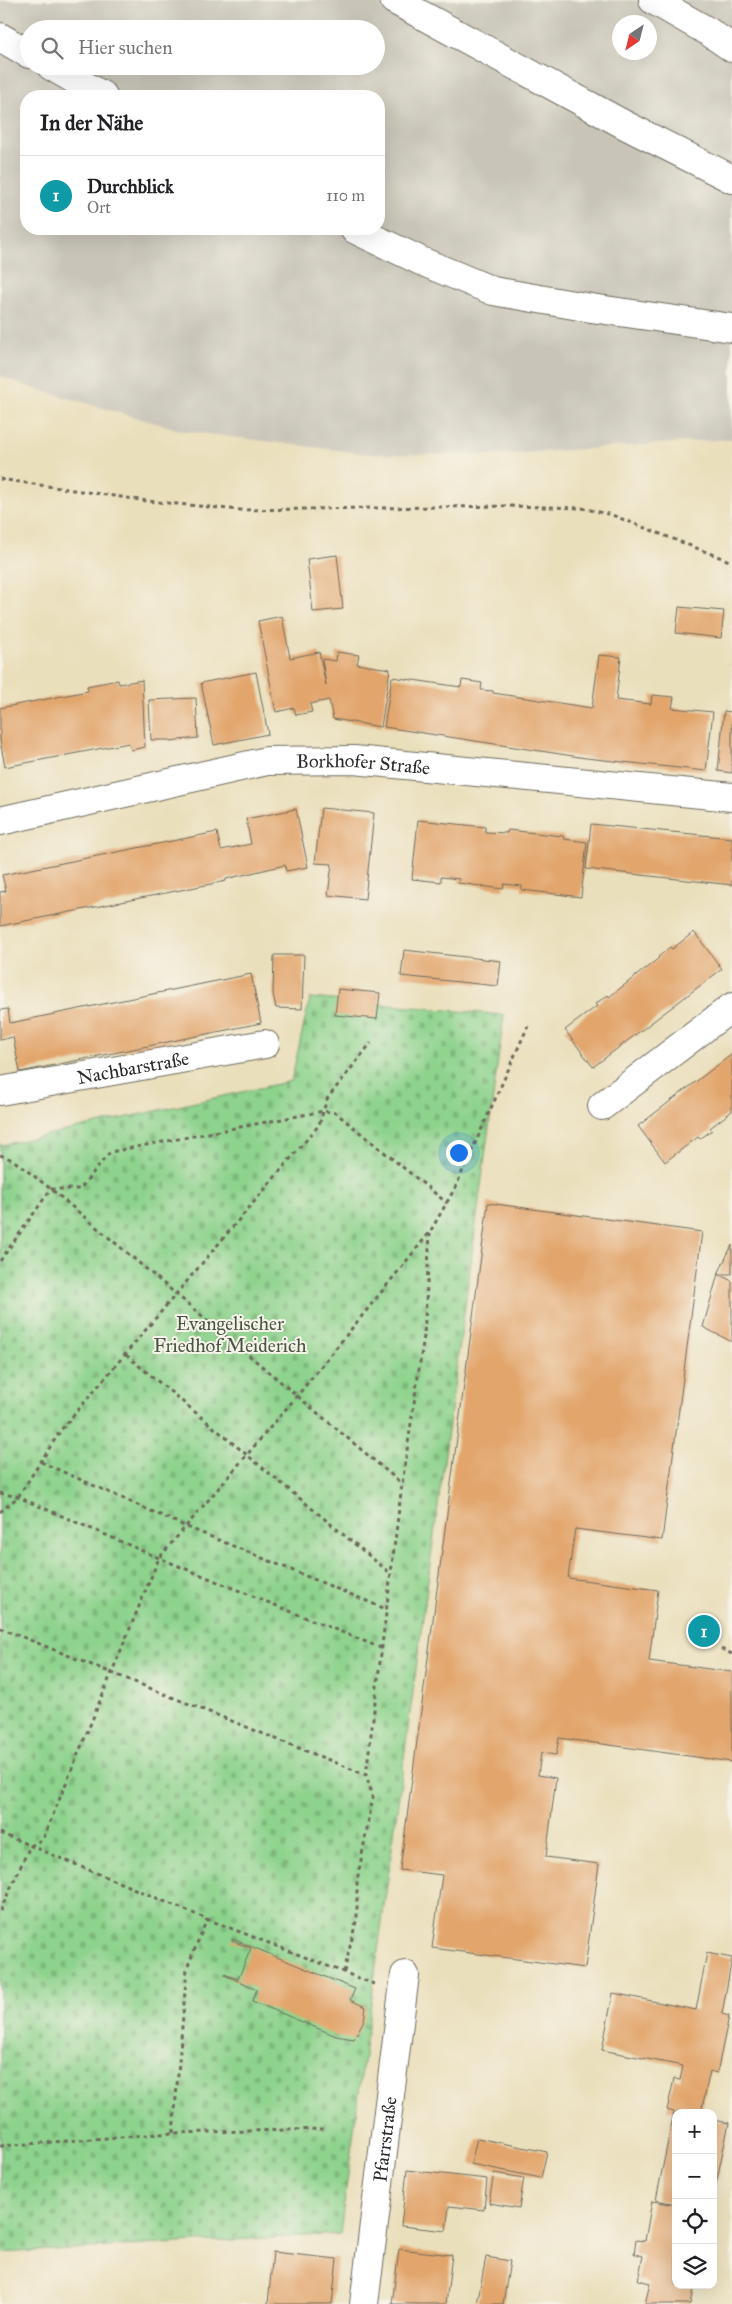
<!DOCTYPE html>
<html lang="de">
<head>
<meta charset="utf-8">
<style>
	:root { --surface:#fff; --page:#f6f6f6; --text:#202124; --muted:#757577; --line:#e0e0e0; --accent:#b45309 }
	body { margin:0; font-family:"IM FELL Great Primer",serif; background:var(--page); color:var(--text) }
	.controls { position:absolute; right:15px; bottom:15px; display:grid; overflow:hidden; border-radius:10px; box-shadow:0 5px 20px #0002 }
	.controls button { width:45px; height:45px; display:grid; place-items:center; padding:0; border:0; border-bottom:1px solid var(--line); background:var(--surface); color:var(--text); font:25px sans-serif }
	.compass { position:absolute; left:612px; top:15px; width:45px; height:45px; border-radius:50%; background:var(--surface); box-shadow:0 5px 20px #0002; rotate:215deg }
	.you { position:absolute; left:458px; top:1152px; width:18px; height:18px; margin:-12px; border:4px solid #fff; border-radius:50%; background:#1a73e8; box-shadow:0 0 0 8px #1a73e833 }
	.badge { display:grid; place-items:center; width:32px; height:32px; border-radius:50%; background:var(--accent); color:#fff; font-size:16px; font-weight:700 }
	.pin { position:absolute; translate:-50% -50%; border:2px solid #fff; box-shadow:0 1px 5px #0006 }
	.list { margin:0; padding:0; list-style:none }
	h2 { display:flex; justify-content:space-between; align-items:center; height:65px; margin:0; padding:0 20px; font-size:21px }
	h2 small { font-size:16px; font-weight:400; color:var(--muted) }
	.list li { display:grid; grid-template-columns:32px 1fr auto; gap:15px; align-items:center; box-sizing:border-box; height:80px; padding:0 20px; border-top:1px solid var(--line) }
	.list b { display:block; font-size:19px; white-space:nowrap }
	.list p { margin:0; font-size:16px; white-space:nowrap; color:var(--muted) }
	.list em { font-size:16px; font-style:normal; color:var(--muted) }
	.icon { flex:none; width:28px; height:28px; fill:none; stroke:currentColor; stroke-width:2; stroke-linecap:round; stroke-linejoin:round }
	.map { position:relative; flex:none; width:732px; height:2304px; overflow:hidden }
	.search { position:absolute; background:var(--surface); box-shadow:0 5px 20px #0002; left:20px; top:20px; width:365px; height:55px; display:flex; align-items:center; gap:12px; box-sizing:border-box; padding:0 18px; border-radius:28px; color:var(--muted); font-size:19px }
	.panel { position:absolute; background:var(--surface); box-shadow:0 5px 20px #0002; left:20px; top:90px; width:365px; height:145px; border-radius:20px }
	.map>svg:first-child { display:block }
</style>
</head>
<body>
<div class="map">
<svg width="732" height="2304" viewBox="0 0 732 2304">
	<defs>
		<pattern id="cemetery-stones" width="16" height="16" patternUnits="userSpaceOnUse" patternTransform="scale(1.25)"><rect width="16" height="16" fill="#8ed38d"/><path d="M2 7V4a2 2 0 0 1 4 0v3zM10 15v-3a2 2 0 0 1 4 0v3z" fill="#7bb57a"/></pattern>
	</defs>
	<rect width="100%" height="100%" fill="#f7f3e8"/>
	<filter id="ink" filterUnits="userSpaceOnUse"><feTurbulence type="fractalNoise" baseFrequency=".02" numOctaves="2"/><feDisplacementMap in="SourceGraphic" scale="10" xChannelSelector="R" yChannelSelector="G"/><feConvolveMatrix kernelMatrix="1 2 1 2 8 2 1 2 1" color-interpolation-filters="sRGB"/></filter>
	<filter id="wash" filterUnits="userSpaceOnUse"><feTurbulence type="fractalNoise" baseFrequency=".0096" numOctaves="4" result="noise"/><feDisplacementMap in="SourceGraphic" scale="20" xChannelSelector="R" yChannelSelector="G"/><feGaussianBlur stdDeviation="1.12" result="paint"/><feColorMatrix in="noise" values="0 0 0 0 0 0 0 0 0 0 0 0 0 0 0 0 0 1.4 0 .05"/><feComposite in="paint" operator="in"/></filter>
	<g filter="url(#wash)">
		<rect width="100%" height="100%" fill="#eadfbb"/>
		<path fill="#c8c4b8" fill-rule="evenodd" d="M0,0H732V439L493,455L368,454L184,431L29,387L0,376ZM620,22H650V52H620ZM29,29H376V66H29ZM26,96H379V229H26Z"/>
		<path fill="url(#cemetery-stones)" stroke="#5c7f5c" d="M310,998L504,1015L340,2234L0,2253V1144L2,1145L291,1081Z"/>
		<g id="blocks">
			<path fill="#e2a66d" d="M337,555L343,609L313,612L307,559Z
				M679,607L724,611L721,638L676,633Z
				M282,616L290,658L319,652L326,685L322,659L336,661L337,652L359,655L357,664L390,669L381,727L333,719L329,700L310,704L312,712L296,715L294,708L276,712L258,621Z
				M599,655L621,657L616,700L651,704L652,695L674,697L672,708L713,712L706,771L586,758L384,727L392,677L461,687L462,680L482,683L481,690L493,691V693L592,708Z
				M256,672L268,734L214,745L201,683Z
				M118,680L119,684L142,680L145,747L131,750L129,743L5,767L0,740V708L88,691L87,686Z
				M196,698L198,738L170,741V740H151L149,700Z
				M724,711L732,712V773L718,771Z
				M321,808L374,813L365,899L328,895L332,864L315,863Z
				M296,809L308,867L286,871L285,865L226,879V881L0,926V892L6,891L2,875L217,832L221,850L251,844L246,819Z
				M418,820L485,827V832L507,833L508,830L563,836L564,839L587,842L581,897L522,890V886L504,884L503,889L458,883L459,879L441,877V882L412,879Z
				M591,824L732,838V885L586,869Z
				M694,932L722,969L593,1067L565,1030L597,1006L595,1004L608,995L609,997L659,958L658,957L670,947L672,949Z
				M404,950L501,961L498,986L401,976Z
				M274,955H304L302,1009L276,1008L273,994Z
				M251,974L261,1023L20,1072L13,1037L0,1040V1010L8,1009L10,1023Z
				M338,989L380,993L377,1019L335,1015Z
				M732,1054V1111L710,1128L712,1130L700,1139L698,1137L665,1162L638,1126Z
				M488,1203L702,1232L662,1540L575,1529L568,1578L658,1590L649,1661L732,1672V1762L559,1738L556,1755L541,1753L538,1775L556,1778L546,1857L599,1864L585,1968L432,1948L442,1875L400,1870Z
				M732,1245V1274H718Z
				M718,1274L732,1281V1342L703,1327Z
				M233,1939L355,1989L350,2000L366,2007L364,2020L354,2039L336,2036L252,2001L257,1989L224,1975V1974L238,1979L251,1948L232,1941Z
				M707,1953L732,1958L722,2014L729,2016L717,2073L710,2071L701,2113H676V2204L656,2200L674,2112L667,2110L674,2079L680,2080L683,2066L602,2050L613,1993L696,2010Z
				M713,2120L729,2123L714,2193L713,2192Z
				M477,2138L547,2152L541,2178L471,2164Z
				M407,2170L487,2179L484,2210L449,2206L446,2231L401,2226Z
				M494,2173L524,2178L519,2208L489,2203Z
				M652,2201L676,2205V2285H694L690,2304H645L650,2283L638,2280L643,2256L634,2254L636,2240L645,2241Z
				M399,2249L452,2255L446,2304H392Z
				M273,2252L337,2259L332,2304H268Z
				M486,2257L510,2261L503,2304H477Z"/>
		</g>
	</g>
	<g filter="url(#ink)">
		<use href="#blocks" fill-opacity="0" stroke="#6e6a5d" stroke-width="1"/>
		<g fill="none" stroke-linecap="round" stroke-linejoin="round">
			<defs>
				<g id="minor">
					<path d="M394,0L625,125L732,179"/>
					<path d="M653,0L709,32L732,48"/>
					<path d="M0,37L29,54"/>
					<path d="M51,66L103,96"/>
					<path d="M354,229L421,261L493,291L591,308L732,328"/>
					<path id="s1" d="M0,821L267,761L354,760L732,797"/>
					<path id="s2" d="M0,1091L265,1044"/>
					<path d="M602,1106L732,1007"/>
					<path id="s3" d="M364,2304L405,1975"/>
				</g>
			</defs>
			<use href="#minor" stroke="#6e6a5d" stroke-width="30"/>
			<path stroke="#6e6a5d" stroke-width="3" stroke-dasharray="4 4" stroke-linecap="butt" d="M0,479L147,501L240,510L509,506L582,508L612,515L732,562
				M0,1155L13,1160L51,1189L401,1483
				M0,1261L51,1189H80L110,1152L324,1111L336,1113L447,1203
				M126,1355L390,1573
				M41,1462L187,1527L386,1609
				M0,1493L18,1497L159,1558L381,1648
				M0,1512L18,1497L61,1430L319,1125L327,1099L371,1043
				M0,1628L366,1775
				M721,1649L732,1654
				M0,1833L207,1919L374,1984
				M0,1911L30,1846L43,1839L159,1558L297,1396L430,1232L455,1188L528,1026
				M344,1972L357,1917V1881L373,1797L366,1775L402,1484L424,1336L430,1233
				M173,2133L187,1968L207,1919
				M0,2146L173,2133L324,2129"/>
			<use href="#minor" stroke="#fff" stroke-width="28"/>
		</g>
	</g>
	<g text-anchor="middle" stroke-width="4" stroke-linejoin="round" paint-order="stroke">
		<g font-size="19" fill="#2b2b2b" stroke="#f7f3e8">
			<text dy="7" stroke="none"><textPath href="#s1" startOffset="370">Borkhofer Straße</textPath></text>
			<text dy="7" stroke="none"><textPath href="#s2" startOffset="135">Nachbarstraße</textPath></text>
			<text dy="7" stroke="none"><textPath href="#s3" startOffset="166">Pfarrstraße</textPath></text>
		</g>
		<g font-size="19" fill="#454" stroke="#f7f3e8">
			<text x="230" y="1330">Evangelischer<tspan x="230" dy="22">Friedhof Meiderich</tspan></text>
		</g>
	</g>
</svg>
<div class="controls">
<button>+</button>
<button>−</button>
<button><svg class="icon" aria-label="locate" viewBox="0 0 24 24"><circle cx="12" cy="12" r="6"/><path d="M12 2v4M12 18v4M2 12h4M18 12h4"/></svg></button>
<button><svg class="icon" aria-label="layers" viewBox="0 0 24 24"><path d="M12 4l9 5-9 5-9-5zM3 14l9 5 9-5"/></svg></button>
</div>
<svg class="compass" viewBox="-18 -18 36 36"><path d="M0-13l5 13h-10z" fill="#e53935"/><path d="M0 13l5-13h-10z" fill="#757577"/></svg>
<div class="you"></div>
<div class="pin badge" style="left:704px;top:1631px;background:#0f9aa8">1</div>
<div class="search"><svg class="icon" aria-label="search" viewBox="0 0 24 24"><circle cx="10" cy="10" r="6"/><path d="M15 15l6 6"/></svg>Hier suchen</div>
<section class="panel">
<h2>In der Nähe<small></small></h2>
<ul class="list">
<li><span class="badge" style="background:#0f9aa8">1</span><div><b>Durchblick</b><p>Ort</p></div><em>110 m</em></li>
</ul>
</section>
</div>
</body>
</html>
